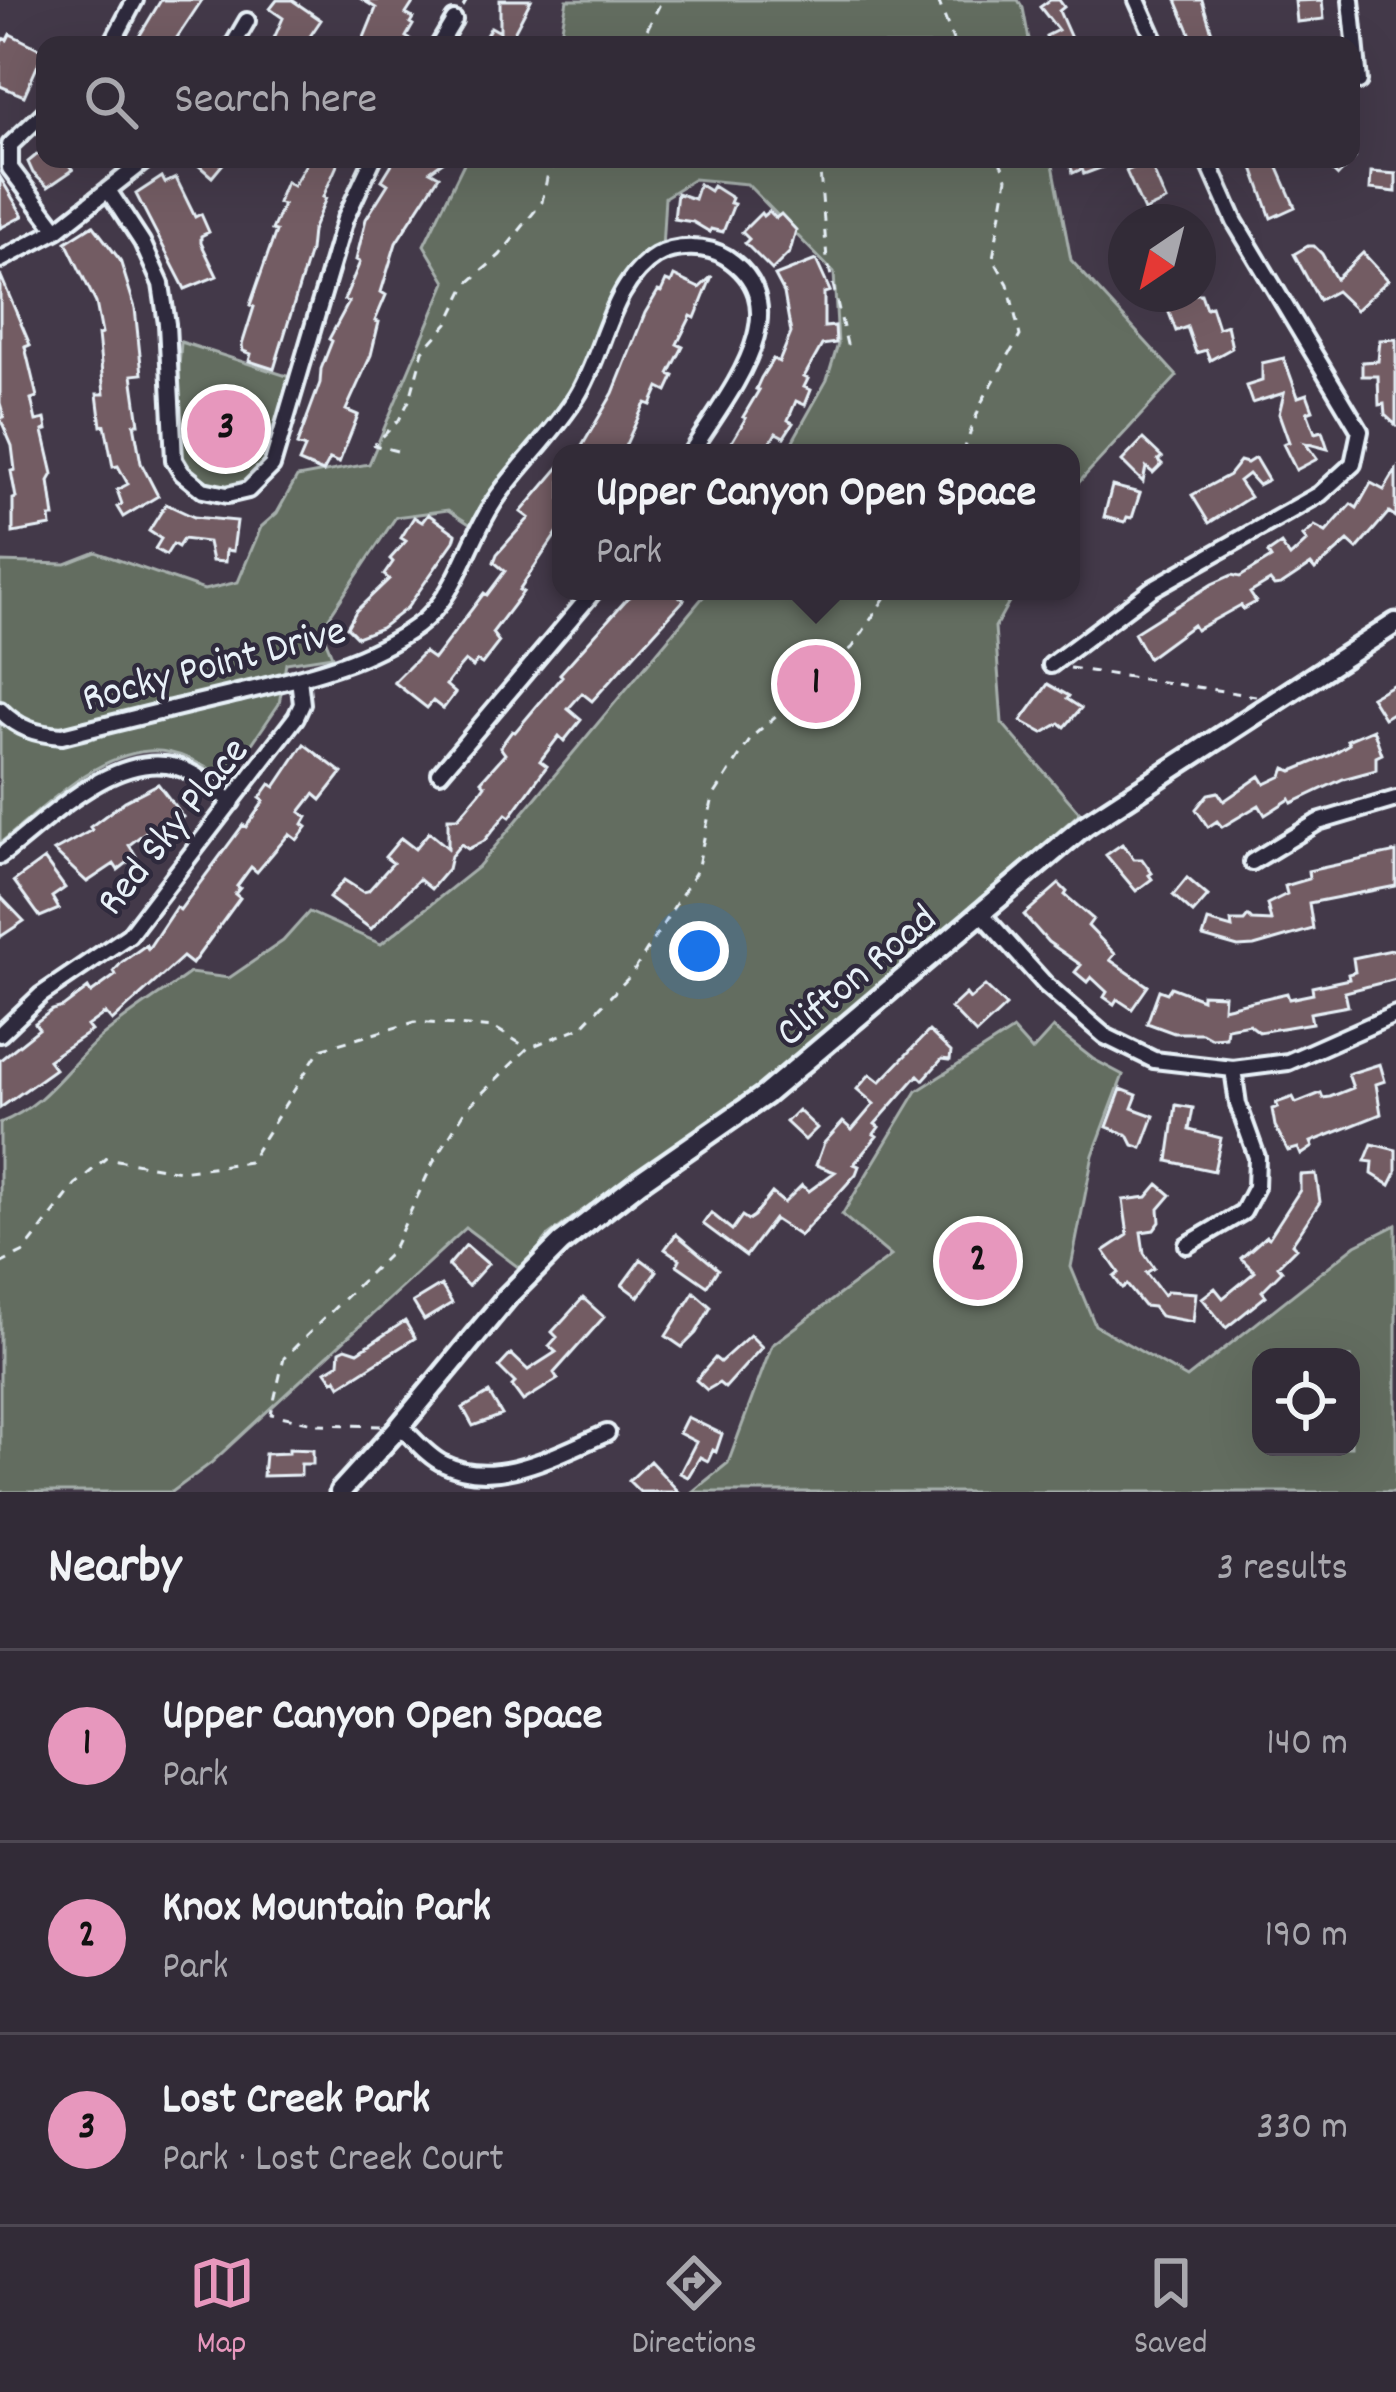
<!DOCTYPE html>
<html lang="en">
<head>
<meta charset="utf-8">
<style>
	:root { --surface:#322b37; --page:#3d3742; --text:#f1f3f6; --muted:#a8a7ad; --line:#4d4752; --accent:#e797bd }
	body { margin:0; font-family:Dekko,sans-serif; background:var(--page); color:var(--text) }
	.controls { position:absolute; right:36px; bottom:36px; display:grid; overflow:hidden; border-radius:24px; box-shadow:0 12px 48px #0002 }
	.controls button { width:108px; height:108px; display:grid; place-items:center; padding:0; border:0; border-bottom:3px solid var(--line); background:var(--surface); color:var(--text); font:60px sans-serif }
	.compass { position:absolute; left:1108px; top:204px; width:108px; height:108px; border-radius:50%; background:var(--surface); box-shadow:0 12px 48px #0002; rotate:215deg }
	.you { position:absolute; left:699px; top:951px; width:42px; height:42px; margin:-30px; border:9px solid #fff; border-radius:50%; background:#1a73e8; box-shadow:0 0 0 18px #1a73e833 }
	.badge { display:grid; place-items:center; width:78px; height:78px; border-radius:50%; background:var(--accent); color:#111; font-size:39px; font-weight:700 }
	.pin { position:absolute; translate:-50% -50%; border:6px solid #fff; box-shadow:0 3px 12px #0006 }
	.popup { position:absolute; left:552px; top:444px; width:528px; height:156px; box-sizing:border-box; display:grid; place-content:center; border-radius:24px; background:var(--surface); filter:drop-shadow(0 3px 9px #0005); font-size:39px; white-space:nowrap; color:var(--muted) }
	.popup b { font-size:45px; color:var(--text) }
	.popup::after { content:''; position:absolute; left:50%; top:100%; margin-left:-24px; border:24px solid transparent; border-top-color:var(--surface) }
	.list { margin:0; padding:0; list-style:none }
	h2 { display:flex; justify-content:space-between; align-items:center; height:156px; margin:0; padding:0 48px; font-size:51px }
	h2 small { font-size:39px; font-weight:400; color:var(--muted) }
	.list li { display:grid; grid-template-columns:78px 1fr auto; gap:36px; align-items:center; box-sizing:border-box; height:192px; padding:0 48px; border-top:3px solid var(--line) }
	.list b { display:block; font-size:45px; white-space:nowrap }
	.list p { margin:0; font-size:39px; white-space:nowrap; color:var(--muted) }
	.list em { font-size:39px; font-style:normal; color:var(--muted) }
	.icon { flex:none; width:66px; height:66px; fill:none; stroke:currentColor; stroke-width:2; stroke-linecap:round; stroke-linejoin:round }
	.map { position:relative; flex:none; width:1396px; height:1492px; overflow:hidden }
	.search { position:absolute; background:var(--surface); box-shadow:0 12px 48px #0002; left:36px; right:36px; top:36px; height:132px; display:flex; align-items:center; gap:30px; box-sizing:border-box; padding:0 42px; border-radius:24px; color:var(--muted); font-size:45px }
	.sheet { height:732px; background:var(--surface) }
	nav { display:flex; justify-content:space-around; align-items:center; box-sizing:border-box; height:168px; border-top:3px solid var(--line); background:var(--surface); font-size:33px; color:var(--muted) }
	nav a { display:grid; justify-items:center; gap:6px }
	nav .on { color:var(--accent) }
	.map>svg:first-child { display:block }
</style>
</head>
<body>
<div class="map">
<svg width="1396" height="1492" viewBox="0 0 1396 1492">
	<rect width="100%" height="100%" fill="#433949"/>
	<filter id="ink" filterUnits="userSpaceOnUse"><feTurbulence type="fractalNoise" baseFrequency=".00833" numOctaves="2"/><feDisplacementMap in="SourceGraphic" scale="24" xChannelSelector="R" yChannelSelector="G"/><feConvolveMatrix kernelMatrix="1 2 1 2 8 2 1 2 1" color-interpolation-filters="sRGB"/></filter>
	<g filter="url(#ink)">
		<path fill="#636d61" stroke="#a6afac" stroke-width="3" fill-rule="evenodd" d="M567,0H1018L1023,8L1030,45H554L560,39Z
			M466,159H1052L1071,260L1177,376L1071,491V453H786L827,380L838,344L834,273L747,184L694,179L665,197L662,249L639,264L581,387L474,527L448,510L396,517L321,629L332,656L286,663L279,704L227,780C204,766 178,749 149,751C92,755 43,810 0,843V562L66,564L96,552L204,590L238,582L261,527L277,513L297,477L369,464L446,282L424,245Z
			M181,342L290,377C279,418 267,510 202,483C187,477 179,463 176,447C172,414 179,375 181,342Z
			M708,591H1015L995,627L1002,723L1080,813L762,1087L600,1213L590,1205L548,1236L522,1270L466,1228L211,1463L172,1492H0V1123C48,1103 63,1071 99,1039C127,1015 160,995 190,973L229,978L283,941L309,912L381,944L478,867Z
			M1053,1028L1093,1059L1123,1075L1093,1155L1071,1267L1095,1325L1187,1378L1356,1245L1396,1225V1492H692L728,1463L772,1345L891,1256L842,1215L917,1091L1013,1030L1032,1051ZM1261,1357H1351V1447H1261Z"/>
		<path fill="#735c64" stroke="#e8f1f8" stroke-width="3" d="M161,0H202L172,45H134Z
			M277,0H292L321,20L304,45H271L283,18L270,9Z
			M363,0H415L406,14L413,18L410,23L413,25L406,37L420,45H361L376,8Z
			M500,0H531L511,38L522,45H480L491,27L500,32Z
			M1050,0H1059L1064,7L1059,11L1074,45H1049L1046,36L1058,30L1040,7Z
			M1176,0H1202L1214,39L1195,45Z
			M1322,0L1324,19L1297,22L1295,1Z
			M10,34L44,51L24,96L0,86V47L3,38L7,40Z
			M45,148V159H64L73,170L48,187L33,173L28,162Z
			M191,159H227L212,177Z
			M309,159L338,163L323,197L326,198L312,231L310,251L274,369L249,361L251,354L243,351L242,345L254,307L250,305L276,231L272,230L283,205L278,203L281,194L286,182L293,186Z
			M395,159H447L430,171L439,176L396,243L381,292L386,295L375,321L379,322L371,355L346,410L358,415L339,463L330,459L323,472L299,462L305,448L297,445L320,383L321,369L332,341L329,339L349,302L344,300L360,262L356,260L366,219L388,184L382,180Z
			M1077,159H1122V160L1084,174L1082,169L1073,173L1069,162Z
			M1250,159H1274L1295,207L1271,218Z
			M1320,159H1354L1338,176Z
			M1149,161L1166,201L1144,211L1126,171Z
			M1371,172L1396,174V192L1370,189Z
			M0,177L23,216L0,228Z
			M162,177L165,183L176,178L195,217L201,214L209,232L201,236V243L217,276L185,289L136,194Z
			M699,184L710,191L713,186L732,198L730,203L734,204L723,232L711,229L710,232L693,222L674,219L677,193L694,199Z
			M769,211L776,218L781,214L796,230L790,252L772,270L745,243L749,239L742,232L761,213L763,216Z
			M93,225L120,260L135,308L142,374L132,375L139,424H134L141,463L158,496L123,517L117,507L122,504L117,490L128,484L118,466L113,467L105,425L101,426L97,394H104L98,335L102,334L96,303L66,242Z
			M1308,246H1314L1322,254L1336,279L1363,253L1388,280L1356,310L1336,291L1319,300L1294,254Z
			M816,260L830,291L824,293V327L835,326L836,343L822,345L804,377L808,379L804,387L811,390L805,405L796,401L788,420L793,423L784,437L776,433L764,453H725L746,418L743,417L759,390L756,389L761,378L773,359L779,362L791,333L784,293L775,276Z
			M0,274L30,345L25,347L37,397L31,399L36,421L45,419L47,430L43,431L53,474L49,481L54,517H50L51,526L13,533V499L16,498L11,471L15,470L12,446L0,418L4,417L0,403Z
			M674,276L699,288L712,276L695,318L691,316L677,344L683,347L669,374L674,376L667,391L659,387L651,405L646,403L643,407L622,453H578L613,393L645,313L658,291L661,292L666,281L671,283Z
			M1162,294H1201L1206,308L1211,306L1218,328L1227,325L1232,348L1210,360L1206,350L1196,353L1187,327L1176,331Z
			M1396,339V425L1385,415L1384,404L1379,405L1378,376H1362V362L1378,361L1380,340Z
			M1284,358L1298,397L1307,394L1313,410L1307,412L1315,433L1322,431L1328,449L1305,443L1317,459L1296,470L1283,444L1289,442L1279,414L1284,393L1252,403L1246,386L1262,381V363Z
			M1143,439L1162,457L1158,460L1162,464L1153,473L1146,467L1143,482L1122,461Z
			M1255,458L1268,480L1258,485L1248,474L1239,481L1250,497L1209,523L1192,495L1229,475L1240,461L1247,463Z
			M561,465V527L519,590L523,592L492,633L499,642L482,664L477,661L473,667L465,661L459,668L446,685L455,693L443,709L433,701L427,708L394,682L424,652L434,659L484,593L487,595L505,571L494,562L497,554L529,518L521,512Z
			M1396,470V517L1389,512L1357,549L1348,541L1315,570L1311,565L1281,585L1274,586L1270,581L1250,593L1256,602L1243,609L1241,605L1196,630L1193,625L1148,658L1134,633L1212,584L1232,575L1240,577L1271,558L1268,553L1281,544L1290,557L1307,541L1303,536L1315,526L1326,532L1351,504L1357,508L1371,483L1384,490Z
			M1112,486L1140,493L1132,518L1127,517L1125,522L1104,517Z
			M166,504L194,517L237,521L233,551L226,550L225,562L212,561L208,542L183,539L178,547L173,544L166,555L155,549L161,539L149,531Z
			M428,514L456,534L454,541L407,608L381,628L357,637L347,627L356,611L389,579L384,575L393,562L390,559L406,541L401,538L414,517L422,522Z
			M634,591H673L684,600L592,701L582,693L568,709L581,720L564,741L559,736L540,761L547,766L510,817L506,814L484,841L468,849L461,844L451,856L448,869L431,889L419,879L371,929L329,898L344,880L363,892L368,891L393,863L385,857L401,838L415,849L429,832L448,848V818H458L480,792L485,785L481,781L505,754L500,747L512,731L515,732L562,676L560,674Z
			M1396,683V711L1384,718L1371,697Z
			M1048,684L1069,696L1067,699L1081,708L1065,727L1060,723L1043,733L1021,721Z
			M1373,729L1382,754L1376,757V770L1343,779L1292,803L1290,799L1265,815L1259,805L1222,827L1217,821L1208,827L1196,809L1208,794L1218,792L1224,801L1260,776L1265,784L1282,776L1285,768L1292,771L1331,755L1349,744L1347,740Z
			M304,744L342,773L321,800L314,794L300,812L307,817L303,824L307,827L297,840L289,834L257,872L251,867L237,886L240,888L235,894L240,898L192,964L183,957L112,1021L105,1013L87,1026L91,1031L48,1060L55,1069L0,1108V1060L39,1029L35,1023L52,1010L63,1007L88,988L91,993L116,975L114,971L122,962L146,945L148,949L176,907L180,910L243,825L246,827L264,801L260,798L270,784L275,787Z
			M158,784L183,817L170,826L166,821L151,835L147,831L129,845L136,856L118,870L114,864L87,882L54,851L92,830L90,827L125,801Z
			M1122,844L1134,859H1142L1152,873L1149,875L1152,879L1136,891L1106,855Z
			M1396,852V886L1309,903L1313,929L1254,946L1238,947L1203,937L1208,921L1232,928L1231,921H1244L1248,916L1252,920L1271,921L1267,904L1287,894L1285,886L1309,879L1308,871Z
			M44,859L65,888L52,897L59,909L40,917L14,881Z
			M1187,878L1208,896L1193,913L1173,895Z
			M1059,884L1067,892L1065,895L1093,919L1088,926L1115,954L1110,960L1148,986L1132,1009L1117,999L1114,1004L1104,997L1107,992L1091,977L1087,982L1075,972L1081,965L1048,942L1024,915Z
			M0,896L24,921L0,937Z
			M1396,949V979L1345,992L1348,1006L1310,1013L1312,1023L1259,1032L1249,1024L1227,1028L1226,1037L1211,1038L1202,1033H1174L1147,1023L1159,990L1167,993L1171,987L1202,999V994L1224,995L1223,1008L1287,993L1289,999L1313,994L1312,987L1349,979L1348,974L1355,972L1353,958Z
			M985,986L1006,1006L976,1034L951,1008L966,994L970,999Z
			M929,1031L951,1052L950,1060L942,1059L923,1080L918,1075L875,1124L879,1127L874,1134L877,1136L854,1164L859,1166L856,1174L800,1236L774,1219L746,1256L703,1224L711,1213L732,1230L742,1216L748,1220L754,1216L772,1193L784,1203L802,1185L809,1191L835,1172L816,1165L824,1143L843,1122L852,1130L874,1104L857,1089L870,1074L880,1082Z
			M1380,1064L1385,1081L1376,1084L1381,1114L1311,1142L1313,1147L1301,1155L1298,1148L1288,1151L1275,1126L1272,1109L1278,1107L1276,1103L1293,1097L1296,1103L1321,1093L1323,1098L1330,1097L1353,1088L1348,1074Z
			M1121,1089L1137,1095L1132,1108L1154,1116L1142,1148L1133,1145L1128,1135L1107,1127Z
			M1176,1105L1193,1108L1189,1130L1221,1138L1214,1171L1168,1161Z
			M798,1110L817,1128L805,1140L786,1122Z
			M1372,1144L1396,1150V1173L1390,1185L1372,1174L1373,1162L1365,1161Z
			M1316,1174L1320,1202L1292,1244L1296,1248L1278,1266L1282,1271L1262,1291L1266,1296L1226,1328L1202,1298L1215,1288L1223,1298L1255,1272L1241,1258L1266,1236L1269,1238L1300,1190V1175Z
			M1158,1184L1171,1195L1159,1209L1160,1222L1154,1230L1141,1232L1144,1253L1154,1268L1146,1273L1163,1295L1168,1291L1196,1293L1193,1322L1160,1316L1153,1307L1144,1306L1127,1285L1122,1288L1114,1277L1119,1273L1104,1251L1128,1235L1123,1200L1147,1197Z
			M676,1234L718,1269L707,1286L677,1265L680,1259L665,1249Z
			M466,1245L488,1264L468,1286L448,1266Z
			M641,1259L657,1271L638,1297L622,1285Z
			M441,1285L452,1303L424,1320L413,1302Z
			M694,1292L711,1307L696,1333L682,1347L666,1336Z
			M583,1298L604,1317L554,1373L558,1379L523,1401L512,1386L515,1383L499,1367L511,1354L528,1370L556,1352L549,1346L557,1337L552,1332Z
			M405,1321L415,1338L340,1386L336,1379L333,1381L326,1371L339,1363L340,1351L346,1348L358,1352Z
			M750,1335L762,1347L725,1388L719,1383L707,1390L696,1380L715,1358L720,1362Z
			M489,1393L502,1415L473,1426L463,1408Z
			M687,1417L722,1434L716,1452L713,1450L708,1461L700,1457L688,1477L680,1473L696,1442L679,1433Z
			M289,1449L313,1450V1464H301V1475L263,1476L265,1454L289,1453Z
			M650,1461L679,1492H640L629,1481Z"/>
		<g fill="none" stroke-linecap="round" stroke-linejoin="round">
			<defs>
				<path id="street" d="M1137,0L1157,45
					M1351,0L1359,81
					M111,45L135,0
					M233,45L247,21
					M439,45L454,20
					M45,112L10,145V168L57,230
					M108,190L142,242L161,284L167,324L174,460L182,473L203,490L227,495L248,490L272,466L345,219L373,159
					M0,260L57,230L147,159
					M1051,665L1152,589L1320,494L1353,464L1360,431L1235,222L1207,159
					M0,710C19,729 36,734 62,736C118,722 174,708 230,695C295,679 362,666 417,626C460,594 468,537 498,496C523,461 554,433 577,396C604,353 610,284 656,256C675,245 708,245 726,257C804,308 724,398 691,453
					M440,773L594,591
					M0,856C48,820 113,750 177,767C197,773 216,790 232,802
					M1252,862L1318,822L1396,799
					M981,913L1046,985L1105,1036L1154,1060L1233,1069L1288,1062L1396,1014
					M0,1034L41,995L129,935L296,717L302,704L299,678
					M1187,1245L1243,1212L1256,1187L1257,1157L1238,1104L1233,1069
					M400,1426C413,1438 428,1457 444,1464C497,1490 559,1453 607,1433"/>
				<path id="secondary" d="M340,1492L400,1426L508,1296L561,1243L641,1181L765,1095L1084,826L1396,623"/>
			</defs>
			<use href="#street" stroke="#e8f1f8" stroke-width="22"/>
			<use href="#secondary" stroke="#e8f1f8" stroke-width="27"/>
			<path stroke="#e8f1f8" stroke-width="3" stroke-dasharray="9 9" stroke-linecap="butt" d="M938,0L955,45
				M463,7L467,0
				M639,45L662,0
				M799,45L805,37L848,45
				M819,159L827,259L849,353
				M397,451L374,445L399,420L410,399L423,351L448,323L467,284L500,255L542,202L548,173L558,159
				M963,453L981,403L1020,336L1008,284L993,258L1007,178L999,159
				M1070,668L1256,696
				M0,1264L24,1252L75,1185L106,1158L180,1171L249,1162L320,1049L415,1022L495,1028L526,1047
				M381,1426L318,1424L271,1414L284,1358L392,1251L433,1163L466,1109L528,1048L581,1027L632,974L697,870L713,797L752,737L853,647L889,591"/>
			<use href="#street" stroke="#2f2a3d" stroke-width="14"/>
			<use href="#secondary" stroke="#2f2a3d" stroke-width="18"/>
		</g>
	</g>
	<g text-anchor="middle" stroke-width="9" stroke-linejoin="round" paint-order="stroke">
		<g font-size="42" fill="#e8f1f8" stroke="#2f2a3d">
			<text transform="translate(213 661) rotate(-15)" y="15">Rocky Point Drive</text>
			<text transform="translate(170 824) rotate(-51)" y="15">Red Sky Place</text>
			<text transform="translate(854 973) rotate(-40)" y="15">Clifton Road</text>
		</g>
	</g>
</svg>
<div class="controls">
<button><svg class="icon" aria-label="locate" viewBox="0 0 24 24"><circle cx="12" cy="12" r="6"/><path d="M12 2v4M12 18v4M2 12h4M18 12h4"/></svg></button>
</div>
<svg class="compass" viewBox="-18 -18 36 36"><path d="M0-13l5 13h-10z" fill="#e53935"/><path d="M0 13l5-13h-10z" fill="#a8a7ad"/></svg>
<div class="you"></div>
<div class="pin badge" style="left:816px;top:684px">1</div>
<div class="popup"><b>Upper Canyon Open Space</b>Park</div>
<div class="pin badge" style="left:978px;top:1261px">2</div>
<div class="pin badge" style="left:226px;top:429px">3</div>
<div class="search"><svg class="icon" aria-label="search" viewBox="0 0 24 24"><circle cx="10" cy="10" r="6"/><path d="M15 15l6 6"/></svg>Search here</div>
</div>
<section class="sheet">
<h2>Nearby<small>3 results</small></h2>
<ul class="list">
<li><span class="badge">1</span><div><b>Upper Canyon Open Space</b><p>Park</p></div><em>140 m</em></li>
<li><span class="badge">2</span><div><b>Knox Mountain Park</b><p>Park</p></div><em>190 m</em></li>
<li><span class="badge">3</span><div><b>Lost Creek Park</b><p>Park · Lost Creek Court</p></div><em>330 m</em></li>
</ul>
</section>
<nav>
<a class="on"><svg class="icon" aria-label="map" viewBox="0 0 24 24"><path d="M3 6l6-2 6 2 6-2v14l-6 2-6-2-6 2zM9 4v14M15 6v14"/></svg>Map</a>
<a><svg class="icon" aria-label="directions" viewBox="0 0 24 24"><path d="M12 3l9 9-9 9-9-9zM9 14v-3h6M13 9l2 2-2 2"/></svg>Directions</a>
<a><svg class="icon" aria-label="saved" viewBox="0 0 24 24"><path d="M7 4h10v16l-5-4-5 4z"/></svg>Saved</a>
</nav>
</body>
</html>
